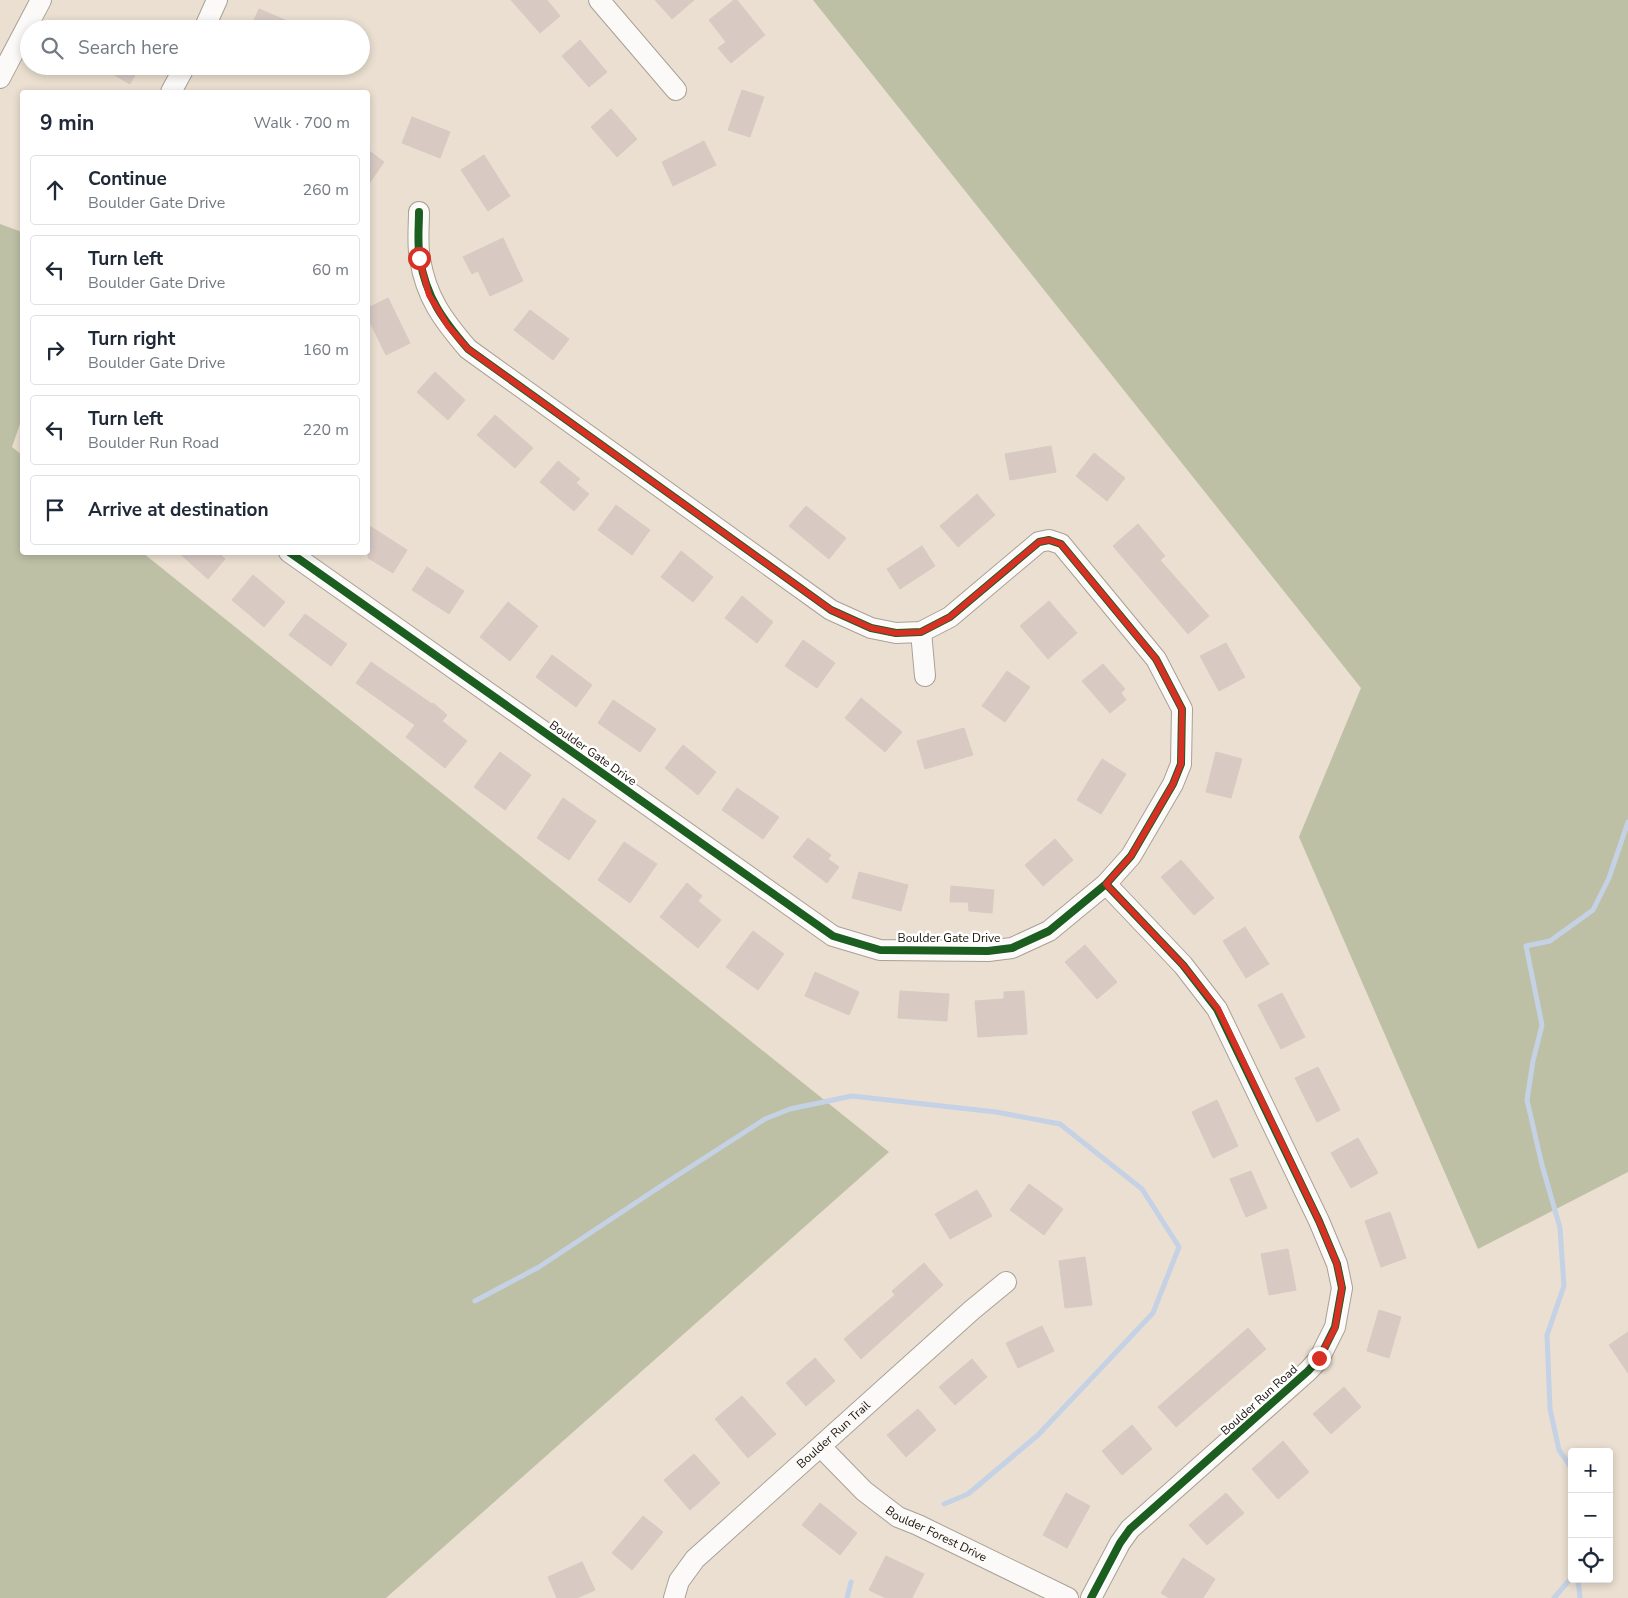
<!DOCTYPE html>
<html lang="en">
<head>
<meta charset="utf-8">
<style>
	:root { --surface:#fff; --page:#f6f6f7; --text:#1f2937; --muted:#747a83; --line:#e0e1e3 }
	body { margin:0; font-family:"Nunito Sans",sans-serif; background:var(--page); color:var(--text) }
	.controls { position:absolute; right:15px; bottom:15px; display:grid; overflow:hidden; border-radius:5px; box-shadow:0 2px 8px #0003 }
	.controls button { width:45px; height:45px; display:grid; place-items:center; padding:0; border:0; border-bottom:1px solid var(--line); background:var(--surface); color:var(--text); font:25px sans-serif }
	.stop { position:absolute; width:15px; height:15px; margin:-11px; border:4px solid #d93025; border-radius:50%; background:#fff }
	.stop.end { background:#d93025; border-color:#fff; box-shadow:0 1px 5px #0008 }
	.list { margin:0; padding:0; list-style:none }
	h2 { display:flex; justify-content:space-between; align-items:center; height:65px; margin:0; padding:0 20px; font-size:21px }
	h2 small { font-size:16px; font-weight:400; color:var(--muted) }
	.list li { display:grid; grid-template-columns:32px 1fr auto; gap:15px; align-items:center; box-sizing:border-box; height:70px; margin:0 10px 10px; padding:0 10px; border:1px solid var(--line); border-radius:5px }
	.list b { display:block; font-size:19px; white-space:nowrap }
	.list p { margin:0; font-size:16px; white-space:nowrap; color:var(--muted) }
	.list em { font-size:16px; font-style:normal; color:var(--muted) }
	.icon { flex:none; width:28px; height:28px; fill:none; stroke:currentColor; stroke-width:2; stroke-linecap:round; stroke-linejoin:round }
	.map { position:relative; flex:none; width:1628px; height:1598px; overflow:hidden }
	.search { position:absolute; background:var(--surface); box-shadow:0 2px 8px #0003; left:20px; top:20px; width:350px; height:55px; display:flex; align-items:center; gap:12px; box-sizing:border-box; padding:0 18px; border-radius:28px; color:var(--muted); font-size:19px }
	.panel { position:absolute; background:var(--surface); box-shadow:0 2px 8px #0003; left:20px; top:90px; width:350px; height:465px; border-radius:5px }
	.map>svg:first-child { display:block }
</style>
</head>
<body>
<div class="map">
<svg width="1628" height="1598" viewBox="0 0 1628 1598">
	<rect width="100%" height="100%" fill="#eadfd0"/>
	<path fill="#bdc0a5" d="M813,0H1628V1172L1478,1249L1299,837L1361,688Z
		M0,224L22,232V418L12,447L22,455V552L143,553L889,1152L386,1598H0Z"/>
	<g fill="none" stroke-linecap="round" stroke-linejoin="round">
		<path stroke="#c5d1e4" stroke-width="5" d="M475,1301L539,1267L664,1184L765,1119L790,1109L852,1096L996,1112L1060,1124L1142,1189L1179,1247L1153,1313L1038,1435L968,1494L944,1504
			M1572,1469L1559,1450L1550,1409L1547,1335L1564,1286L1560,1228L1542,1165L1527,1100L1533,1061L1542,1025L1526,946L1550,941L1593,910L1609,878L1628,822
			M1578,1579L1580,1598
			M847,1598L851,1582
			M1554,1598L1572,1577"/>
	</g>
	<path fill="#d8cac3" stroke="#d6cac3" d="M511,0H547L560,16L540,33Z
		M655,0H694L672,19Z
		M734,0H737L765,35L731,63L718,48L726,42L709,20Z
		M259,9L306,29H250Z
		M580,40L607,72L589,87L562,56Z
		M99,66H140L130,84Z
		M742,90L764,97L750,137L728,130Z
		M611,109L637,139L617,157L591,127Z
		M412,117L450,132L440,158L402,143Z
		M704,141L716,165L673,186L662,162Z
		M368,150L384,162L368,185Z
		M484,155L510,196L488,211L461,170Z
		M503,238L523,281L490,296L478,271L472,274L463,257Z
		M388,298L410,343L386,355L368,318V308Z
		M530,310L569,339L553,360L514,330Z
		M435,372L465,400L448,420L417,392Z
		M495,415L533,448L515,468L477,435Z
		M1051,446L1056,472L1010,480L1005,454Z
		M1094,453L1125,478L1107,501L1076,476Z
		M558,461L580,479L576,483L589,494L574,511L540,482Z
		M977,494L995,515L958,547L940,526Z
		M616,505L650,530L632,555L598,530Z
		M806,506L846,538L829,559L789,526Z
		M1138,524L1165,556L1160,560L1209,616L1188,634L1113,546Z
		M368,525L407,550L393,573L368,558Z
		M922,546L935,566L900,589L887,569Z
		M681,551L713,577L693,602L661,577Z
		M178,552H218L225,559L208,579Z
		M427,567L464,591L449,614L412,590Z
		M253,575L285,602L264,627L232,600Z
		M742,596L773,622L757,643L725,618Z
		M1049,601L1077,633L1048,659L1020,626Z
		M508,602L538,626L510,661L480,637Z
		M305,614L347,644L331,666L289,635Z
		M803,640L835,663L817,688L785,666Z
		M1226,643L1245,677L1219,691L1200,656Z
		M552,655L592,685L576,707L536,677Z
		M371,662L432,704L433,703L447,715L442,721L467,741L445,768L406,737L415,725L356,683Z
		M1103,664L1125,689L1121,693L1126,700L1110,713L1082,681Z
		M1007,671L1030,687L1005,722L982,706Z
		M861,698L902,732L885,752L845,718Z
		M613,700L656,729L640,752L598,723Z
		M964,728L973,755L925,769L917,741Z
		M683,745L716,772L698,795L665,768Z
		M500,752L531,775L505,810L474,787Z
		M1216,752L1242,759L1231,798L1206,792Z
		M1102,759L1126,774L1101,814L1077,800Z
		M737,788L779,817L763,839L722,810Z
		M563,798L596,821L569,860L537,838Z
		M808,838L831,855L828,859L839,867L827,883L793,857Z
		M1055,839L1073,860L1043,886L1025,865Z
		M624,842L657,864L630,903L598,880Z
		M1181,860L1214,898L1194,915L1161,877Z
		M859,872L908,885L901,911L852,898Z
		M687,883L702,896L698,901L721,920L698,948L660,917Z
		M951,886L994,890L992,913L969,911L968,902H950Z
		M1245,927L1269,964L1246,978L1223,941Z
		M753,931L784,954L758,990L726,967Z
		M1085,945L1117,982L1097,999L1065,962Z
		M815,972L859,992L849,1015L805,996Z
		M900,991L949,994L947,1021L898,1018Z
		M1024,991L1027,1034L978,1037L975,1001L1004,999V992Z
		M1282,993L1305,1037L1281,1049L1258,1005Z
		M1318,1067L1340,1110L1317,1122L1295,1078Z
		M1217,1100L1238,1146L1213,1158L1192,1112Z
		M1358,1138L1378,1173L1351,1188L1331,1153Z
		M1251,1171L1267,1208L1246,1217L1230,1179Z
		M1029,1184L1063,1209L1044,1235L1010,1210Z
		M977,1190L992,1216L950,1239L935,1214Z
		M1390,1212L1406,1258L1381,1267L1365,1221Z
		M1288,1249L1296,1290L1269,1295L1261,1254Z
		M1085,1257L1092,1305L1065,1308L1059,1261Z
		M924,1263L943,1285L861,1359L844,1339L895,1295L892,1291Z
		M1379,1310L1401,1317L1389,1358L1367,1351Z
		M1042,1326L1054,1351L1018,1368L1006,1343Z
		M1248,1328L1266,1349L1176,1427L1158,1407Z
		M1628,1332V1373L1609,1345Z
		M815,1358L835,1381L806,1406L786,1383Z
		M972,1359L987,1377L955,1405L939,1387Z
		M1344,1387L1361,1407L1331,1434L1313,1414Z
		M742,1396L776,1434L748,1458L715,1419Z
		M918,1409L936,1430L906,1457L887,1435Z
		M1132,1425L1152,1449L1122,1475L1102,1451Z
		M1283,1441L1309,1472L1278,1499L1252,1469Z
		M694,1454L720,1483L690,1510L664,1480Z
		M1066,1493L1090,1506L1067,1548L1043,1535Z
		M1226,1493L1244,1513L1207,1545L1189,1525Z
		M820,1503L857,1533L840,1555L802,1525Z
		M643,1516L663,1532L632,1570L612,1553Z
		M886,1556L924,1574L912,1598H886L869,1590Z
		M1183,1558L1215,1579L1203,1598H1169L1161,1593Z
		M582,1562L595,1590L577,1598H557L548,1577Z"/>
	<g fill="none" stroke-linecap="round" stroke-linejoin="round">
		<defs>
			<g id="street">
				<path d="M599,0L676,90"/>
				<path d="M204,29L217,0"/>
				<path d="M0,78L41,0"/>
				<path d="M171,92L185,66"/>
				<path d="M289,552L833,936L880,950L988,951L1012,948L1049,931L1106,884L1131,856L1173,784L1181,764L1182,709L1156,659L1061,544L1049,540L1039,542L950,617L921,632L896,633L871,628L831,610L468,349C443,320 426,297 420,259C417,244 419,227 419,212"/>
				<path d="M921,632L925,676"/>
				<path id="s1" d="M821,1447L864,1491L898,1517L918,1525L1068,1598"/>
				<path id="s2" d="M674,1598L679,1581L695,1559L972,1310L1006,1282"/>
				<path d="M1091,1598L1120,1543L1130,1529L1308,1371L1319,1359L1335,1327L1342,1288L1337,1264L1319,1221L1217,1009L1183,965L1106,884"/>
			</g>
		</defs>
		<use href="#street" stroke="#a9a196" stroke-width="22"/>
		<use href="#street" stroke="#fcfaf8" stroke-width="20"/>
		<defs>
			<path id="cycleway" d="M289,552L833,936L880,950L988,951L1012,948L1049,931L1106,884L1131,856L1173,784L1181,764L1182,709L1156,659L1061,544L1049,540L1039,542L950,617L921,632L896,633L871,628L831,610L468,349C443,320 426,297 420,259C417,244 419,227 419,212
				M1091,1598L1120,1543L1130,1529L1308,1371L1319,1359L1335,1327L1342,1288L1337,1264L1319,1221L1217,1009L1183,965L1106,884"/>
		</defs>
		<use href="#cycleway" stroke="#fff" stroke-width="11"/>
		<use href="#cycleway" stroke="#1b5e20" stroke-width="8"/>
	</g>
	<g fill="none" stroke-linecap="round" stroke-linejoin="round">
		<path stroke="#d93025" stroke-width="6" d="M419,258L429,295L448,326L468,349L831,610L871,628L896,633L921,632L950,617L1039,542L1049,540L1061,544L1156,659L1182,709L1181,764L1173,784L1131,856L1106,884L1183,965L1218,1009L1319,1221L1337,1264L1342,1288L1335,1328L1319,1358"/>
	</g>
	<g text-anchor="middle" stroke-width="5" stroke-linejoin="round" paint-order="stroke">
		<g font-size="12" fill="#1a1309" stroke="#fff">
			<text transform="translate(593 753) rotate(35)" y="4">Boulder Gate Drive</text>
			<text x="949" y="942">Boulder Gate Drive</text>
			<text transform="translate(1259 1400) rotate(-42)" y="4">Boulder Run Road</text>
			<text dy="4" stroke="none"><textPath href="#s2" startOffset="231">Boulder Run Trail</textPath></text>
			<text dy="4" stroke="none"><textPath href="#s1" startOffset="146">Boulder Forest Drive</textPath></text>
		</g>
	</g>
</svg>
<div class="controls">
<button>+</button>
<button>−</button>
<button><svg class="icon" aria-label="locate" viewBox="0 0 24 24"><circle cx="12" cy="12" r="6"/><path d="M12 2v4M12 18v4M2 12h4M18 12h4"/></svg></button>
</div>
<div class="stop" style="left:419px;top:258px"></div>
<div class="stop end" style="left:1319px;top:1358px"></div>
<div class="search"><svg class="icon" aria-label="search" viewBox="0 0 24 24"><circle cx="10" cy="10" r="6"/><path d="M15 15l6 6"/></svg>Search here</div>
<section class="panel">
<h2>9 min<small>Walk · 700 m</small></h2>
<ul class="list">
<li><svg class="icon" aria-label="ahead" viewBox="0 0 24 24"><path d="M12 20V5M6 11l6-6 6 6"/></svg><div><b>Continue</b><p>Boulder Gate Drive</p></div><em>260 m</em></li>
<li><svg class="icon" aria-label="left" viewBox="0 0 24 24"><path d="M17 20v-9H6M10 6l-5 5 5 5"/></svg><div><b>Turn left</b><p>Boulder Gate Drive</p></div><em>60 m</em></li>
<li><svg class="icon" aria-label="right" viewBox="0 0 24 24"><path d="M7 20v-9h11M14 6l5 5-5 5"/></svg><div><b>Turn right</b><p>Boulder Gate Drive</p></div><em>160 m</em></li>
<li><svg class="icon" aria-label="left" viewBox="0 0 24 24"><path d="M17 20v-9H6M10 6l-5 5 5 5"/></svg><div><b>Turn left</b><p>Boulder Run Road</p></div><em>220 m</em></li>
<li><svg class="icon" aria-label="arrive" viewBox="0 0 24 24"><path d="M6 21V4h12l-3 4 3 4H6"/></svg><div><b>Arrive at destination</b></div></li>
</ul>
</section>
</div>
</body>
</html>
